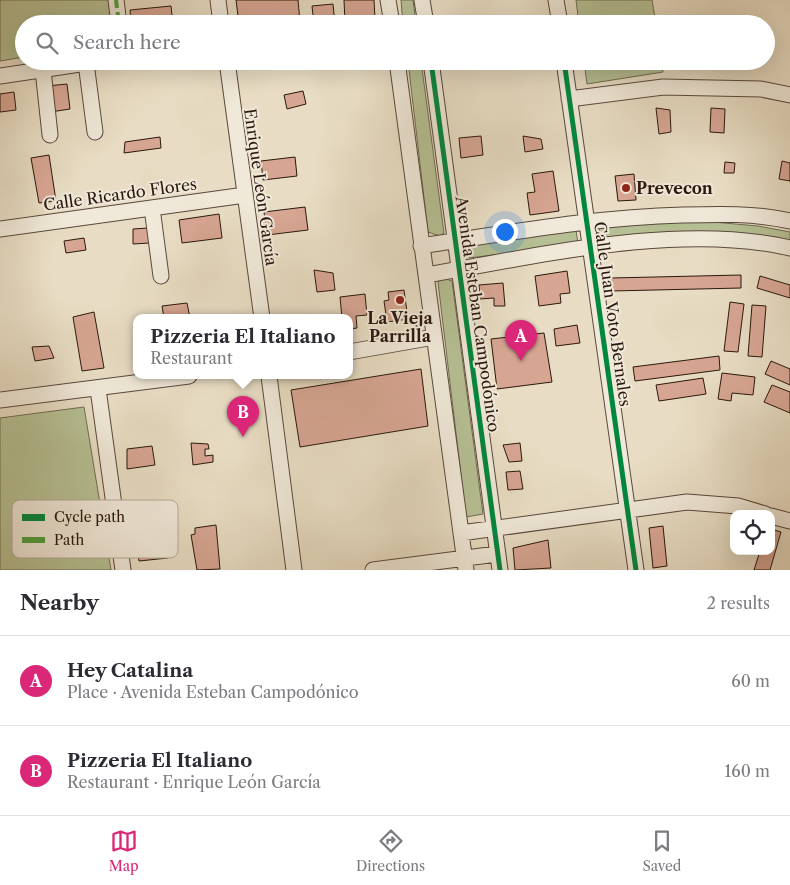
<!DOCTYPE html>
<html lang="en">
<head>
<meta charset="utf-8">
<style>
	:root { --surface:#fff; --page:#f7f7f7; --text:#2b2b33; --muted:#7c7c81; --line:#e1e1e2; --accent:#db2777 }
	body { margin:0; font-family:"Libre Caslon Text",serif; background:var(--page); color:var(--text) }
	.controls { position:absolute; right:15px; bottom:15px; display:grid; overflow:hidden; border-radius:10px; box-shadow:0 5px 20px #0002 }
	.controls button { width:45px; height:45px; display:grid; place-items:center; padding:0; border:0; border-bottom:1px solid var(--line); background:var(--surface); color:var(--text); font:25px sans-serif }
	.you { position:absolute; left:504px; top:231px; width:18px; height:18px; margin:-12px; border:4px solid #fff; border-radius:50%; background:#1a73e8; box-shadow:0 0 0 8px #1a73e833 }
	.badge { display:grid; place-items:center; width:32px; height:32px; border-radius:50%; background:var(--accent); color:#fff; font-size:16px; font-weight:700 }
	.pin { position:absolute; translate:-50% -41px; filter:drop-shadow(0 1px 2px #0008) }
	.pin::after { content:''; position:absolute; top:26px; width:18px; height:15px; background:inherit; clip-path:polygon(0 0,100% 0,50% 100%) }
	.popup { position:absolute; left:133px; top:314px; width:220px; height:65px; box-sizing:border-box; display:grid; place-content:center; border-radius:10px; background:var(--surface); filter:drop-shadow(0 1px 4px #0005); font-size:16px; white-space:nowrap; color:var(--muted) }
	.popup b { font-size:19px; color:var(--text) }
	.popup::after { content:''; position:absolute; left:50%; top:100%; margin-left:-10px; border:10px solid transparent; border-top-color:var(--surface) }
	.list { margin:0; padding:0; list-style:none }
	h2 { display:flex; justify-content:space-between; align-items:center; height:65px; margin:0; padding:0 20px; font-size:21px }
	h2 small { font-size:16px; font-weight:400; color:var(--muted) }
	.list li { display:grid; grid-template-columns:32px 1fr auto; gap:15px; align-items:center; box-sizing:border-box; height:90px; padding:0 20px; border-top:1px solid var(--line) }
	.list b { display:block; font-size:19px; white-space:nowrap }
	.list p { margin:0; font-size:16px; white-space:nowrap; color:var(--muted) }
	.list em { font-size:16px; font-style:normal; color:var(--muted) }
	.icon { flex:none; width:28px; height:28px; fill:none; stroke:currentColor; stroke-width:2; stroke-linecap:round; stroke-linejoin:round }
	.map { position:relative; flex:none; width:790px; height:570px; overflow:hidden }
	.search { position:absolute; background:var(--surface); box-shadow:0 5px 20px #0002; left:15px; right:15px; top:15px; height:55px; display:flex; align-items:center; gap:12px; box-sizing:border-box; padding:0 18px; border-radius:28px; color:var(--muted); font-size:19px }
	.sheet { height:245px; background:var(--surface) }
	nav { display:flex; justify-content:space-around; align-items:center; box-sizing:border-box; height:70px; border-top:1px solid var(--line); background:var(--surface); font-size:14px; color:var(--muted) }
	nav a { display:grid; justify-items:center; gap:2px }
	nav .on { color:var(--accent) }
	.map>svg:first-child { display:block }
</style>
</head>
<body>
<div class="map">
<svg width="790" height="570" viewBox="0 0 790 570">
	<rect width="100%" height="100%" fill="#e8ddc4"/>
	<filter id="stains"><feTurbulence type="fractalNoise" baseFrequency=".004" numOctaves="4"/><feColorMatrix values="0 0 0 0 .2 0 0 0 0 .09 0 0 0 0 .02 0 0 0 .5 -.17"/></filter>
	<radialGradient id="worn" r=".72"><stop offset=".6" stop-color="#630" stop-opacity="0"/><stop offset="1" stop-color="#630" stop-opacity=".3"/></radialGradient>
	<path fill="#b6c094" stroke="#706c51" d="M0,0H112L116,24H24V57L0,61Z
		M401,0H413L416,24H403Z
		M576,0H652L656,24H579Z
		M408,61H421L444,233L440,236L428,232Z
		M584,61H661L663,72L587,84Z
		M690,220L758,226L790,232V242L600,241L599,227Z
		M576,230L578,244L469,258L468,245Z
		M443,278L452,281L483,514L466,517L438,282Z
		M84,407L111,570H0V418Z"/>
	<path fill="#d7a693" stroke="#2b170e" d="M236,0H298L300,22L239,24Z
		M344,0H374L375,19L345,21Z
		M333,4L335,24H314L312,6Z
		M171,6L173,24H131L130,10Z
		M67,84L70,109L50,112L47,86Z
		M303,91L306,104L287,109L284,95Z
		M14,92L16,110L0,112V94Z
		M656,108L670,110L671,132L659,134Z
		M711,108L725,109L724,133L710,132Z
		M481,136L483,155L461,158L459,138Z
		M523,136L541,139L543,149L525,152Z
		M160,137L161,148L124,153L125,142Z
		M49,155L56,201L39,203L31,158Z
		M295,157L297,176L263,180L261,161Z
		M782,161L790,163V181L779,179Z
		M725,162L735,163L734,173H724Z
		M553,171L559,211L530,215L527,193L535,192L532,174Z
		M634,174L636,200L618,201L615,176Z
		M305,207L308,230L267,235L264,212Z
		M219,214L222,238L182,243L179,220Z
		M148,228L149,243L133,244V229Z
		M84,238L86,250L66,253L64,241Z
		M314,270L333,273L335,290L317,292Z
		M567,271L570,293L560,294L561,303L539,306L535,276Z
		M741,275V288L611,291V278Z
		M760,276L790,285V298L757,288Z
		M503,283L505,306H494V298L480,299L479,285Z
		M404,290L408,319L387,322L384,301L389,300L388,292Z
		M365,294L367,315L356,316L357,328L349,329V318H342L340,297Z
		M730,302L744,304L738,352L724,351Z
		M187,303L190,318H164L162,306Z
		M752,305L766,306L762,357L748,356Z
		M94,312L104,368L82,371L73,317Z
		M577,325L580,343L556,346L554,329Z
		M544,333L552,382L497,389L491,339Z
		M49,346L54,358L35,361L32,347Z
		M719,356L720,370L635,381L633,367Z
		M771,361L790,369V385L765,374Z
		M421,369L428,426L300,447L291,390Z
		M722,373L755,377L753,395L732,393L731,401L718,399Z
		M703,378L706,394L659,401L656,385Z
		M772,385L790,392V413L764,402Z
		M191,443L208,444L209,449H205V456L213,455V462L193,465Z
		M520,443L522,461L509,462L503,445Z
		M152,446L155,465L127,469V449Z
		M520,471L523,489L508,490L506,472Z
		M216,525L220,569L197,570L191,535L195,534V528Z
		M663,526L667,566L653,568L649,528Z
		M771,529L781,532L770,570H754L760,551H771Z
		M164,532L168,558L139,561L138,555L133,556V546L136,545L133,537Z
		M548,540L551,568L515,570L513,548Z"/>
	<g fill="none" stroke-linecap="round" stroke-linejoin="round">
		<defs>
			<path id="minor" d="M116,0L119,24
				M218,0L221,24
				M388,0L392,24
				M422,0L426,24
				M556,0L560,24
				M227,61L262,318
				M397,61L466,570
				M431,61L500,570
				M564,61L636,570
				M86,63L95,132
				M43,70L50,135
				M0,76L100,61
				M569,99L663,87L761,89L790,95
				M152,208L161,276
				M0,229L245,195
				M421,246C508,233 596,217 683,215C719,214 755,213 790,221
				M427,275C537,256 680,222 790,248
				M349,352L434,337
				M269,376L294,570
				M98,389L123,570
				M0,400L189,376
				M771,516L790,521
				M461,533L687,502L738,506L765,514
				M373,570L497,554"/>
		</defs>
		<use href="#minor" stroke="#5a483c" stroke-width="17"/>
		<use href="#minor" stroke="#f0e9d9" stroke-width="15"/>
		<path stroke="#51a13e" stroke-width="4" stroke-dasharray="8 4" stroke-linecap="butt" d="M116,0L119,24"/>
		<defs>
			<path id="cycleway" d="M431,61L500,570
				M564,61L636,570"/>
		</defs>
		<use href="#cycleway" stroke="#f0e9d9" stroke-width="8"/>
		<use href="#cycleway" stroke="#00873e" stroke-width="5"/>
	</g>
	<g fill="#8f2418" stroke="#f0e9d9" stroke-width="2">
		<circle cx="626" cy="188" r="5"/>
		<circle cx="400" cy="300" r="5"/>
	</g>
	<g text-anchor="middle" stroke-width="4" stroke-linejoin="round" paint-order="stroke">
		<g font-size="16" fill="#2b170e" stroke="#f0e9d9">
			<text transform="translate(261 187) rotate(82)" y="6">Enrique León García</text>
			<text transform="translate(120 194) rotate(-8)" y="6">Calle Ricardo Flores</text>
			<text transform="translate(478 314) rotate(82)" y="6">Avenida Esteban Campodónico</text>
			<text transform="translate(613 314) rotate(82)" y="6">Calle Juan Voto Bernales</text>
		</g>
		<g font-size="16" font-weight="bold" fill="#2b170e" stroke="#f0e9d9" text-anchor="start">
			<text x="636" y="194">Prevecon</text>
			<text x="400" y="324" text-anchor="middle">La Vieja<tspan x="400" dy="18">Parrilla</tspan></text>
		</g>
	</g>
	<rect x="12" y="500" width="166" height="58" rx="8" fill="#f0e9d9" stroke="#b5aa9c" stroke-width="1"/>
	<rect x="22" y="514" width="23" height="7" fill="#00873e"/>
	<rect x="22" y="537" width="23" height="6" fill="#51a13e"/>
	<g font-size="14" fill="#2b170e">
		<text x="54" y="522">Cycle path</text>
		<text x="54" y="545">Path</text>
	</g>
	<rect width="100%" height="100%" filter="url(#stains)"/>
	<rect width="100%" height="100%" fill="url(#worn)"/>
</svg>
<div class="controls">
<button><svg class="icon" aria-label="locate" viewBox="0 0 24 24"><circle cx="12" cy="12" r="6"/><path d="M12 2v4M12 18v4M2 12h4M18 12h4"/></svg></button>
</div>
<div class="you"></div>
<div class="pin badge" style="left:521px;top:361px">A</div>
<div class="pin badge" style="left:243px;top:437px">B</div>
<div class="popup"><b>Pizzeria El Italiano</b>Restaurant</div>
<div class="search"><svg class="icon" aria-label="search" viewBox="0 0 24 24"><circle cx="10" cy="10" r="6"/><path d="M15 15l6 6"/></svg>Search here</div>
</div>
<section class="sheet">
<h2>Nearby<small>2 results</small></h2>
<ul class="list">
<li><span class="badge">A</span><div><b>Hey Catalina</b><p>Place · Avenida Esteban Campodónico</p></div><em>60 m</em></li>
<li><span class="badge">B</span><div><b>Pizzeria El Italiano</b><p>Restaurant · Enrique León García</p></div><em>160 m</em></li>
</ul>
</section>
<nav>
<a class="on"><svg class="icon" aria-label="map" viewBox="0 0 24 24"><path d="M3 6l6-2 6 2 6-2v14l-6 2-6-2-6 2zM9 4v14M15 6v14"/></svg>Map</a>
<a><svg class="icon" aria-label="directions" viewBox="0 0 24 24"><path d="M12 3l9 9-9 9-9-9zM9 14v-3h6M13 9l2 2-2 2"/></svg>Directions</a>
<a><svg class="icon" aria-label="saved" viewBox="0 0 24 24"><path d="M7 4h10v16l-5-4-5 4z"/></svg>Saved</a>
</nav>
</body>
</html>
